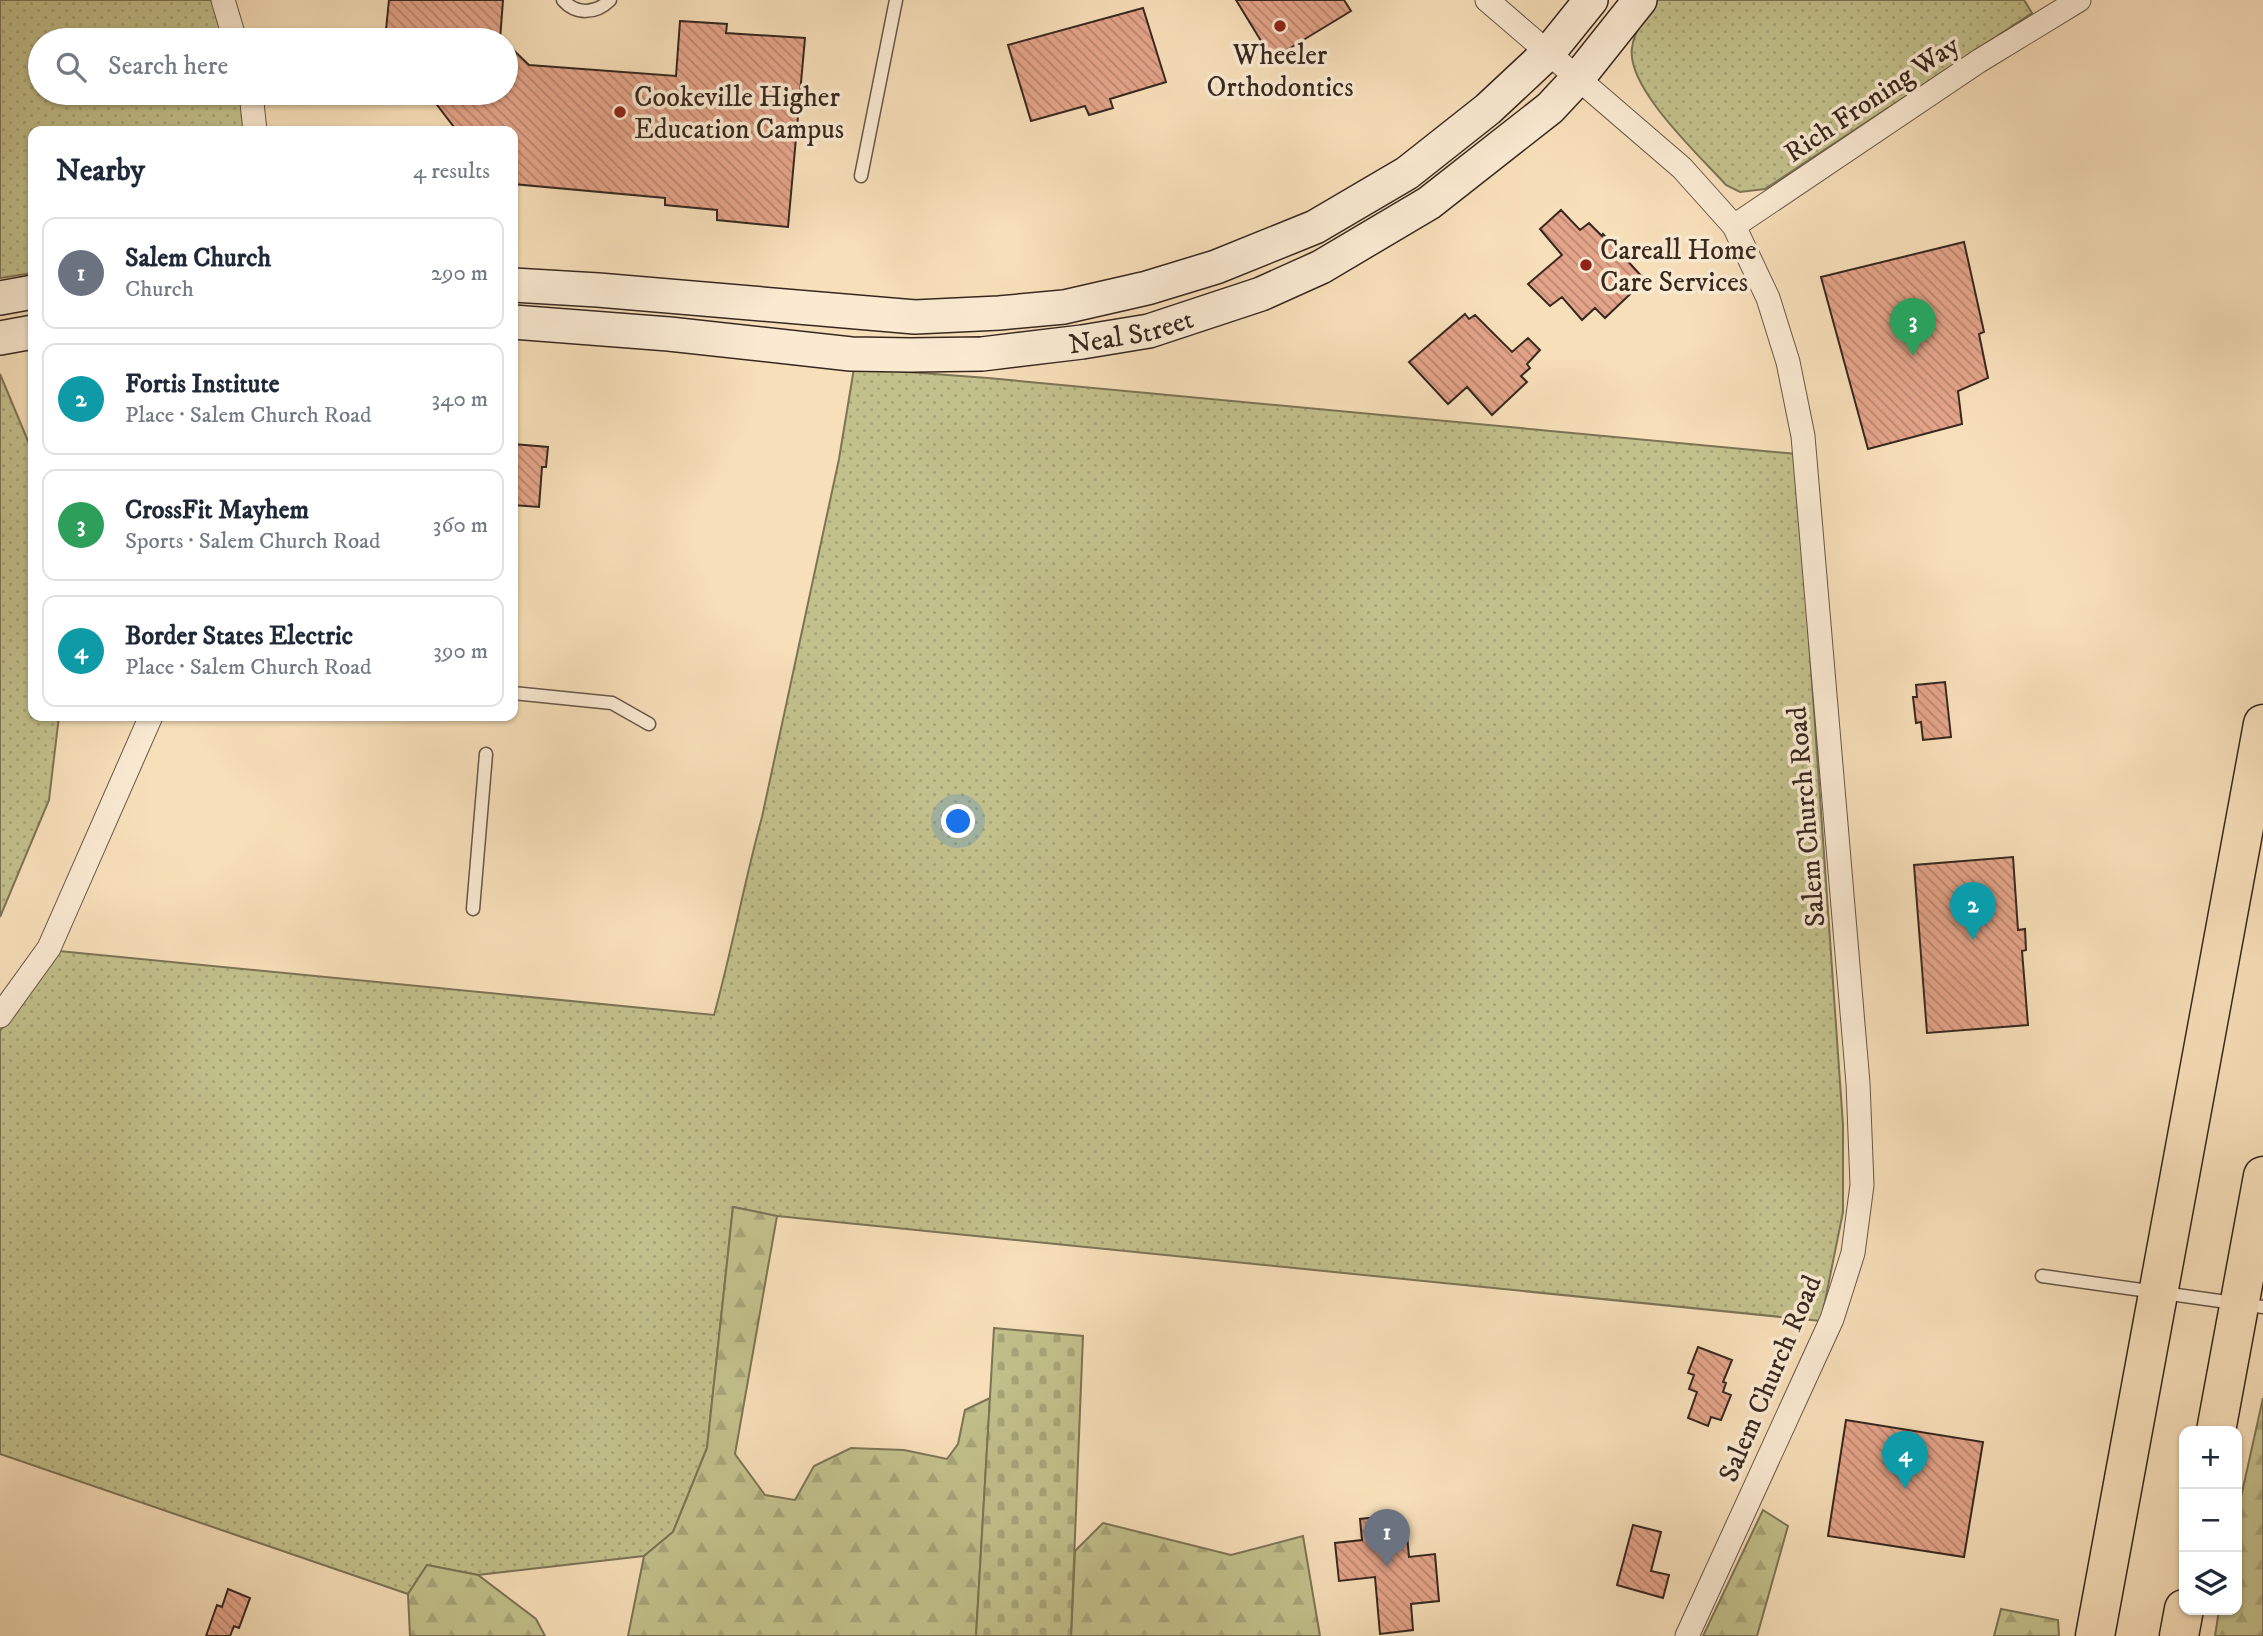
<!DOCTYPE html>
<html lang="en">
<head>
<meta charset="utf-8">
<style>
	:root { --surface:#fff; --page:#f2f2f3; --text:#1f2937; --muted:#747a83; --line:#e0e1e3; --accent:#d93025 }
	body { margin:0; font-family:"IM FELL DW Pica",serif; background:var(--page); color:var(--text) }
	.controls { position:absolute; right:21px; bottom:21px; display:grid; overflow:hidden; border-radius:14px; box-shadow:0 2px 5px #0004 }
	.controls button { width:63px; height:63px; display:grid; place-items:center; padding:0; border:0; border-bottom:2px solid var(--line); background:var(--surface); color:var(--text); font:35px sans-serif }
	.you { position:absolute; left:959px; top:822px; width:24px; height:24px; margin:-18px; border:5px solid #fff; border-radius:50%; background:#1a73e8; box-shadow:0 0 0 10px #1a73e833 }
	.badge { display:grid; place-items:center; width:46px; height:46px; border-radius:50%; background:var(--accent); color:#fff; font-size:23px; font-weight:700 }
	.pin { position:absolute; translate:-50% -58px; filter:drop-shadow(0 2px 4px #0008) }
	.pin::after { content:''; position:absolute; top:37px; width:24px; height:21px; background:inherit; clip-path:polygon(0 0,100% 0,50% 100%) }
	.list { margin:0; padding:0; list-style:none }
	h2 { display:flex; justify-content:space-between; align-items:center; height:91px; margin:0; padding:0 28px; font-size:30px }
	h2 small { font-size:23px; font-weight:400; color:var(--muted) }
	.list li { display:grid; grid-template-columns:46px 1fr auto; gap:21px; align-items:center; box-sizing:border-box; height:112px; margin:0 14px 14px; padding:0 14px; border:2px solid var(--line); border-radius:14px }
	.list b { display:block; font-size:26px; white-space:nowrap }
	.list p { margin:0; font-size:23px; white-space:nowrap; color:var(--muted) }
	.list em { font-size:23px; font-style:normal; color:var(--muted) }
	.icon { flex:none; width:38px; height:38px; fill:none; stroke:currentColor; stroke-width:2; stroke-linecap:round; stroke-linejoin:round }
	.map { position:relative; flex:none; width:2263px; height:1636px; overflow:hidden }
	.search { position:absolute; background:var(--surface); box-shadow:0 2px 5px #0004; left:28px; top:28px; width:490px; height:77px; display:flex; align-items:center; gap:18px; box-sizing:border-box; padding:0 24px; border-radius:38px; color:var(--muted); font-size:26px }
	.panel { position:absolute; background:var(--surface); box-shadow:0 2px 5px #0004; left:28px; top:126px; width:490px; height:595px; border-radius:14px }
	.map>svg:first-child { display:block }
</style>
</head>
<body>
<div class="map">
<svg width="2263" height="1636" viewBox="0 0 2263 1636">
	<defs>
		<pattern id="grass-dots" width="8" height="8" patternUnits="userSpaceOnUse" patternTransform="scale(1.75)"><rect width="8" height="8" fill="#c2c08b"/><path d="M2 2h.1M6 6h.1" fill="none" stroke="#a7a578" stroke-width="1.8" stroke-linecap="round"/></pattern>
		<pattern id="forest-firs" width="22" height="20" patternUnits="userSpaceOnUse" patternTransform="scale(1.75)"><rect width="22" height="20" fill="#c2c08b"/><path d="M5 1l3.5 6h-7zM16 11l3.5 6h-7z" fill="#a7a578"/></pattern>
		<pattern id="cemetery-stones" width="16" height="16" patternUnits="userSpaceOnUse" patternTransform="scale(1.75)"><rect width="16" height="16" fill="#c2c08b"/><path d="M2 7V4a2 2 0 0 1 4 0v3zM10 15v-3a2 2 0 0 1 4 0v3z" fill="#a7a578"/></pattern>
		<pattern id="building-back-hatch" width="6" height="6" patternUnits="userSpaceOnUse" patternTransform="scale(1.75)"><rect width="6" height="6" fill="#e4a489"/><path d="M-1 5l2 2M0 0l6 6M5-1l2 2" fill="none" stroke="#ba866f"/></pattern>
	</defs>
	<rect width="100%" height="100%" fill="#f7dfb9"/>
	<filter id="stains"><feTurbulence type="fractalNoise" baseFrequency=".00286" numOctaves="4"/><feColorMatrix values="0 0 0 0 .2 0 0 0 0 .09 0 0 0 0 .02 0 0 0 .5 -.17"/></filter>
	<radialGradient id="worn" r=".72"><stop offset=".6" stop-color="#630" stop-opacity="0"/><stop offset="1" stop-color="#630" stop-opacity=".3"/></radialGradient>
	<path fill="url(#grass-dots)" stroke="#7c7455" stroke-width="2" d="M0,0H212L226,40H40V93H240L244,131H33V273L0,278Z
		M1657,0H2024L2032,13L1765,189L1740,192L1726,185C1700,156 1626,88 1632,48C1634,30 1647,14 1657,0Z
		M854,368L988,378L1796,454L1843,1125V1212L1821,1321L777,1216L733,1207L707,1448L673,1532L644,1556L478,1575L427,1565L408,1594L0,1454V1031L59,951L714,1015C732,950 744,883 762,817L839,459Z
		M0,374L33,453V716H59L49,800L0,917Z"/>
	<path fill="url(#forest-firs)" stroke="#7c7455" stroke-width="2" d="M733,1207L777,1216L735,1454L765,1495L795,1500L814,1466L851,1448L904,1450L947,1459L958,1444L965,1410L990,1398L976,1636H628L644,1556L673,1532L707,1448Z
		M2263,1398V1636H2215L2219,1610H2237V1515Z
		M1763,1510L1788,1526L1757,1636H1703Z
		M1103,1523L1231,1555L1303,1536L1320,1636H1071L1075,1551Z
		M427,1565L478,1575L536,1619L545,1636H410L408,1594Z
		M2001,1609L2058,1620L2059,1636H1994Z"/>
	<path fill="url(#cemetery-stones)" stroke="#7c7455" stroke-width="2" d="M994,1328L1083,1336L1071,1636H976Z"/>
	<path fill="url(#building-back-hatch)" stroke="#37281f" stroke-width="2" d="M389,0H503L500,40H385Z
		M1236,0H1344L1351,11L1272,59Z
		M1143,8L1166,82L1110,99L1113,108L1089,115L1085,106L1031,121L1008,45Z
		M680,21L727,24L726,33L805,38L788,227L717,220V210L665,205V198L513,184V131H457L428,93H506V43L529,65L676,76Z
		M1561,210L1580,230L1589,223L1602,236L1603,234L1645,280L1605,318L1595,308L1582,320L1562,297L1550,306L1528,284L1562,255L1540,229Z
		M1964,242L1984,332L1979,334L1988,378L1958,391L1962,424L1868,449L1821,277Z
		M1465,314L1469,319L1475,315L1512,352L1528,338L1540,350L1527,364L1530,368L1521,376L1527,382L1492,415L1467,387L1448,404L1409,362Z
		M513,444L548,447L546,467H542L539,507L513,505Z
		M1945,682L1951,737L1923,740L1921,722L1916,723L1913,697H1917L1916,685Z
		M2013,857L2018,930L2025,929L2026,950L2022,951L2028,1025L1927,1033L1914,865Z
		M1698,1347L1732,1360L1723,1382L1726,1383L1723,1392L1731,1395L1721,1420L1711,1417L1708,1426L1688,1418L1697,1392L1689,1389L1694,1375L1688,1373Z
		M1846,1420L1983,1442L1964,1557L1828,1536Z
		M1387,1516L1389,1536L1407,1535L1409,1557L1435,1554L1439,1601L1411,1604L1413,1630L1380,1634L1375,1577L1339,1581L1335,1543L1362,1540L1360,1519Z
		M1633,1525L1661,1532L1651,1571L1669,1575L1663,1598L1617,1585Z
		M228,1589L250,1598L239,1628L234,1626L230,1636H206L217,1605L222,1607Z"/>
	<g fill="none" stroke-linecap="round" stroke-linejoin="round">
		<defs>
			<path id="lane" d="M563,0C576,15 596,14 610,0
				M861,176L896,0
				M513,693L612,703L649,724
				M473,909L486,754
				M2042,1276L2263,1307"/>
			<path id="street" d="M223,0L235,40
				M1487,0L1682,168L1734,226L1768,298L1788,362L1803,436L1858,1083L1862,1185L1853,1253L1832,1319L1687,1636
				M251,93L255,131
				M1734,226L1979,61L2079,0
				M0,1016L49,948L151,716"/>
			<g id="secondary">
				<path d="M513,285L598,290L915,317L999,313L1064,307L1147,288L1216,267L1315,227L1407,173L1488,109L1549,52L1591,0"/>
				<path d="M0,298L33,292"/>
				<path id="s1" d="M513,322L669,334L851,354L911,355L982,354L1082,342L1149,331L1261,294L1321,267L1429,203L1550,108L1578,78L1640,0"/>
				<path d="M0,338L33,332"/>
			</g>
			<path id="highway" d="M2216,1431L2263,1176
				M2095,1636L2263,724
				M2179,1636L2184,1609"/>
		</defs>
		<use href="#lane" stroke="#675646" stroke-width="15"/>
		<use href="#street" stroke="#675646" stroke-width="25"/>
		<use href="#secondary" stroke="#37281f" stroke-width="36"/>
		<use href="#highway" stroke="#37281f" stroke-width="41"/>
		<use href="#lane" stroke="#faead2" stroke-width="12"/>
		<use href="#street" stroke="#faead2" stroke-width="23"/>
		<use href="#secondary" stroke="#faead2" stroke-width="33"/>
		<use href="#highway" stroke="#f7dfb9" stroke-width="38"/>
	</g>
	<g fill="#8f2418" stroke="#faead2" stroke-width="2.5">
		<circle cx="1280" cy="26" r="7"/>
		<circle cx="620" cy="112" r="7"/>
		<circle cx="1586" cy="265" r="7"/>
	</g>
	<g text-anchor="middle" stroke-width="7" stroke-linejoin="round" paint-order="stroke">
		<g font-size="28" fill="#37281f" stroke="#faead2" text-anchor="start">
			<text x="1280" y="64" text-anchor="middle">Wheeler<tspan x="1280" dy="32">Orthodontics</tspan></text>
			<text x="634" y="106">Cookeville Higher<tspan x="634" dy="32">Education Campus</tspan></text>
			<text x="1600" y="259">Careall Home<tspan x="1600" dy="32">Care Services</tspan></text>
		</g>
		<g font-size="28" fill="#37281f" stroke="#faead2">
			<text transform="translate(1871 98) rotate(-34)" y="10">Rich Froning Way</text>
			<text dy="10" stroke="none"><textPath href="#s1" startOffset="621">Neal Street</textPath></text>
			<text transform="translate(1805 817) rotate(-95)" y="10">Salem Church Road</text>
			<text transform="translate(1769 1378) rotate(-67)" y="10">Salem Church Road</text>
		</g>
	</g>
	<rect width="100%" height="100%" filter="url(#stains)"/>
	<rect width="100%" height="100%" fill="url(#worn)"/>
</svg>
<div class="controls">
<button>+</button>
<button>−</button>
<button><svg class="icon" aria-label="layers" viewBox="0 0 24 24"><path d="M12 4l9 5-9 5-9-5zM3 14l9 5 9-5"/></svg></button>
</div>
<div class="you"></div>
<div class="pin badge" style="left:1387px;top:1567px;background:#6b7280">1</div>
<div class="pin badge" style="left:1973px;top:940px;background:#0f9aa8">2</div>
<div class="pin badge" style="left:1913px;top:356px;background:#2e9e5b">3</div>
<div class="pin badge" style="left:1905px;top:1489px;background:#0f9aa8">4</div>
<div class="search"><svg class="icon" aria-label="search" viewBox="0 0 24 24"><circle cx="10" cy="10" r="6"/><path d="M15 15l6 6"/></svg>Search here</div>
<section class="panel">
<h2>Nearby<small>4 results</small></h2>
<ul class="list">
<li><span class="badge" style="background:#6b7280">1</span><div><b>Salem Church</b><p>Church</p></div><em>290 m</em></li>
<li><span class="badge" style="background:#0f9aa8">2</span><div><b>Fortis Institute</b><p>Place · Salem Church Road</p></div><em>340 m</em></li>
<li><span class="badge" style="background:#2e9e5b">3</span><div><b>CrossFit Mayhem</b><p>Sports · Salem Church Road</p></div><em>360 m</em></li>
<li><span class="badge" style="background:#0f9aa8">4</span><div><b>Border States Electric</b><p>Place · Salem Church Road</p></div><em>390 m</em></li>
</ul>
</section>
</div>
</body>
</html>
